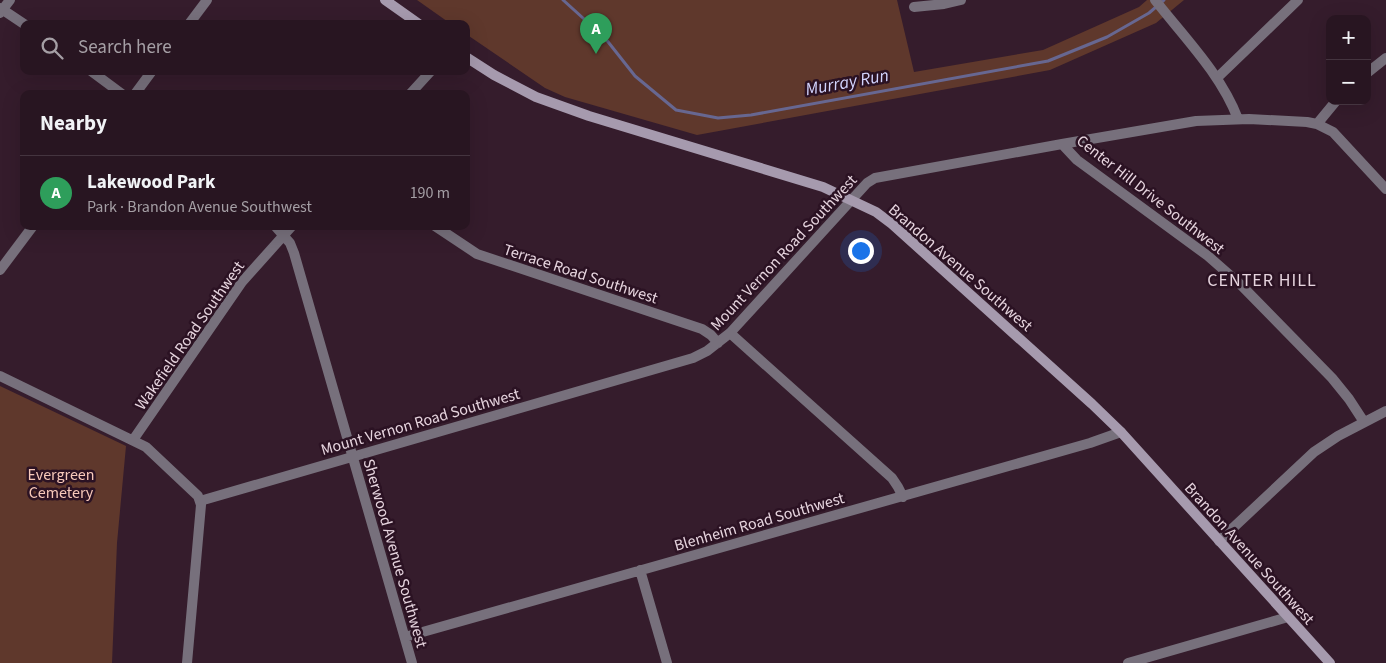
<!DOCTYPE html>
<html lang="en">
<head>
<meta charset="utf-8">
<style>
	:root { --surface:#281521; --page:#34222e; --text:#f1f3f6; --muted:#a59fa5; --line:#44343f; --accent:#1a73e8 }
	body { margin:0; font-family:"Source Sans 3",sans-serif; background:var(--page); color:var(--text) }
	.controls { position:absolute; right:15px; top:15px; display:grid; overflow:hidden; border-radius:10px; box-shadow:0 5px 20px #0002 }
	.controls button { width:45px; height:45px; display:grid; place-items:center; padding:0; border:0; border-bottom:1px solid var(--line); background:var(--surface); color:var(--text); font:25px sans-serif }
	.you { position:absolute; left:860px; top:250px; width:18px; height:18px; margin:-12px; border:4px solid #fff; border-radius:50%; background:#1a73e8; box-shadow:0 0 0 8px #1a73e833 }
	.badge { display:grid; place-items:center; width:32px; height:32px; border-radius:50%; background:var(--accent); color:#fff; font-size:16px; font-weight:700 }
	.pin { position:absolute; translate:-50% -41px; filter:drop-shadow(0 1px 2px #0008) }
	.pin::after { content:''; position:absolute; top:26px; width:18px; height:15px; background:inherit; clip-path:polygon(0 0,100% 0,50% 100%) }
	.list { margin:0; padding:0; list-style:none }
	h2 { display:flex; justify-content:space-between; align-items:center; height:65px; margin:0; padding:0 20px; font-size:21px }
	h2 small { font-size:16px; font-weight:400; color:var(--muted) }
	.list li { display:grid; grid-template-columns:32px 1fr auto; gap:15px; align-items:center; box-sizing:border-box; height:75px; padding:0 20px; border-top:1px solid var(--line) }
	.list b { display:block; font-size:19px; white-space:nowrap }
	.list p { margin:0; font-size:16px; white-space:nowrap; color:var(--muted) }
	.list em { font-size:16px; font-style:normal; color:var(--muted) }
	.icon { flex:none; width:28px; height:28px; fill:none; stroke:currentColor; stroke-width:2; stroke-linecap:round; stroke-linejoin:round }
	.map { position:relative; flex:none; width:1386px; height:663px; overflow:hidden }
	.search { position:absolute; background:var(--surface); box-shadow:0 5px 20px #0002; left:20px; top:20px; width:450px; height:55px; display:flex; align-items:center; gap:12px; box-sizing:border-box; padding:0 18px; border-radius:10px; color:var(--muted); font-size:19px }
	.panel { position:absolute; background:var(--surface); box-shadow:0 5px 20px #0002; left:20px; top:90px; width:450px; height:140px; border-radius:10px }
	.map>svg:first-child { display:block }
</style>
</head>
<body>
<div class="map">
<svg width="1386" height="663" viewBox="0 0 1386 663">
	<rect width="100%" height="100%" fill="#351c2c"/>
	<path fill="#5f382c" d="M417,0H897L914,72L1043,50L1139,7L1147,0H1184L1156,23L1050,70L697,135L565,97L545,88L466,34V24H451Z
		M0,386L126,446L117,543L112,663H0Z"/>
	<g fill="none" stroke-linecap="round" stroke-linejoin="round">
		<path stroke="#676791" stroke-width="3" d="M563,0L605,38L635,76L676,110L718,118L751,115L1048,61L1107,37L1149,13L1164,0"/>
		<path stroke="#77707c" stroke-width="10" d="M1155,0C1184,37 1221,74 1238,119
			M914,7L944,4L961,0
			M0,8L24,24
			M0,13L10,0
			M189,24L207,0
			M91,71L122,94
			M1367,73L1386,58
			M1217,78L1298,0
			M135,94L152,71
			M410,94L431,71
			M1317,124L1336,101
			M1062,144L1077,160L1208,256L1241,285L1332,378L1349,399L1364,422
			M275,226L290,243L294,253L412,663
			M435,226L477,254L702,329L711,335L718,343
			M0,270L33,226
			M730,333L892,478L898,487L903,497
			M0,376L146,447L198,496L201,505L187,663
			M133,440L242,282L292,226
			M200,501L693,358L707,351L730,333L867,183L875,178L1062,144L1196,121L1249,119L1307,122L1317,124L1333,132L1386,189
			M1219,541L1314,452L1338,436L1386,411
			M640,570L667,663
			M405,637L1090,443L1121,432
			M1128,663L1288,617"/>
		<path stroke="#a69aae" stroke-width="10" d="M385,0L419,24
			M466,57L494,75L536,97L589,116L823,187L876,212L892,224L1092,404L1121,432L1330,663"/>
	</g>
	<g text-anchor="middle" stroke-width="5" stroke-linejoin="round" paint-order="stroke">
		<g font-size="16" fill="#e6d4de" stroke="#2b1223">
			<text transform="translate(1151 194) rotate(38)" y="6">Center Hill Drive Southwest</text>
			<text transform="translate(783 252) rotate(-47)" y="6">Mount Vernon Road Southwest</text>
			<text transform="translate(961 267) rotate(41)" y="6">Brandon Avenue Southwest</text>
			<text transform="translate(581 273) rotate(18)" y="6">Terrace Road Southwest</text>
			<text transform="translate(189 335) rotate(-55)" y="6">Wakefield Road Southwest</text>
			<text transform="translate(420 421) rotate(-16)" y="6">Mount Vernon Road Southwest</text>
			<text transform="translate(759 521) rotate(-16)" y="6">Blenheim Road Southwest</text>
			<text transform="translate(396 553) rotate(74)" y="6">Sherwood Avenue Southwest</text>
			<text transform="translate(1250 553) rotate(48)" y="6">Brandon Avenue Southwest</text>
		</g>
		<g font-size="16" fill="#f8c9ba" stroke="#2b1223">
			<text x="61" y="480">Evergreen<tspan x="61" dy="18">Cemetery</tspan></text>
		</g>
		<g font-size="18" font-style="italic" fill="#d3d4fe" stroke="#2b1223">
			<text transform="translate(847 82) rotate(-10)" y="6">Murray Run</text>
		</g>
		<g font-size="18" letter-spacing="1" fill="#e6d4de" stroke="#2b1223">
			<text x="1262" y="286">CENTER HILL</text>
		</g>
	</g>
</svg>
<div class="controls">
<button>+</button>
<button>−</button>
</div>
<div class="you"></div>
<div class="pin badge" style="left:596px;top:54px;background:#2e9e5b">A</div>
<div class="search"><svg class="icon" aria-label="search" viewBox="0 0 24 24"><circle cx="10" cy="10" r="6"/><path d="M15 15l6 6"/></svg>Search here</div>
<section class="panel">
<h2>Nearby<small></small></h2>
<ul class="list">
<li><span class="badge" style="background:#2e9e5b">A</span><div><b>Lakewood Park</b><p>Park · Brandon Avenue Southwest</p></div><em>190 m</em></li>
</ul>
</section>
</div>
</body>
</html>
